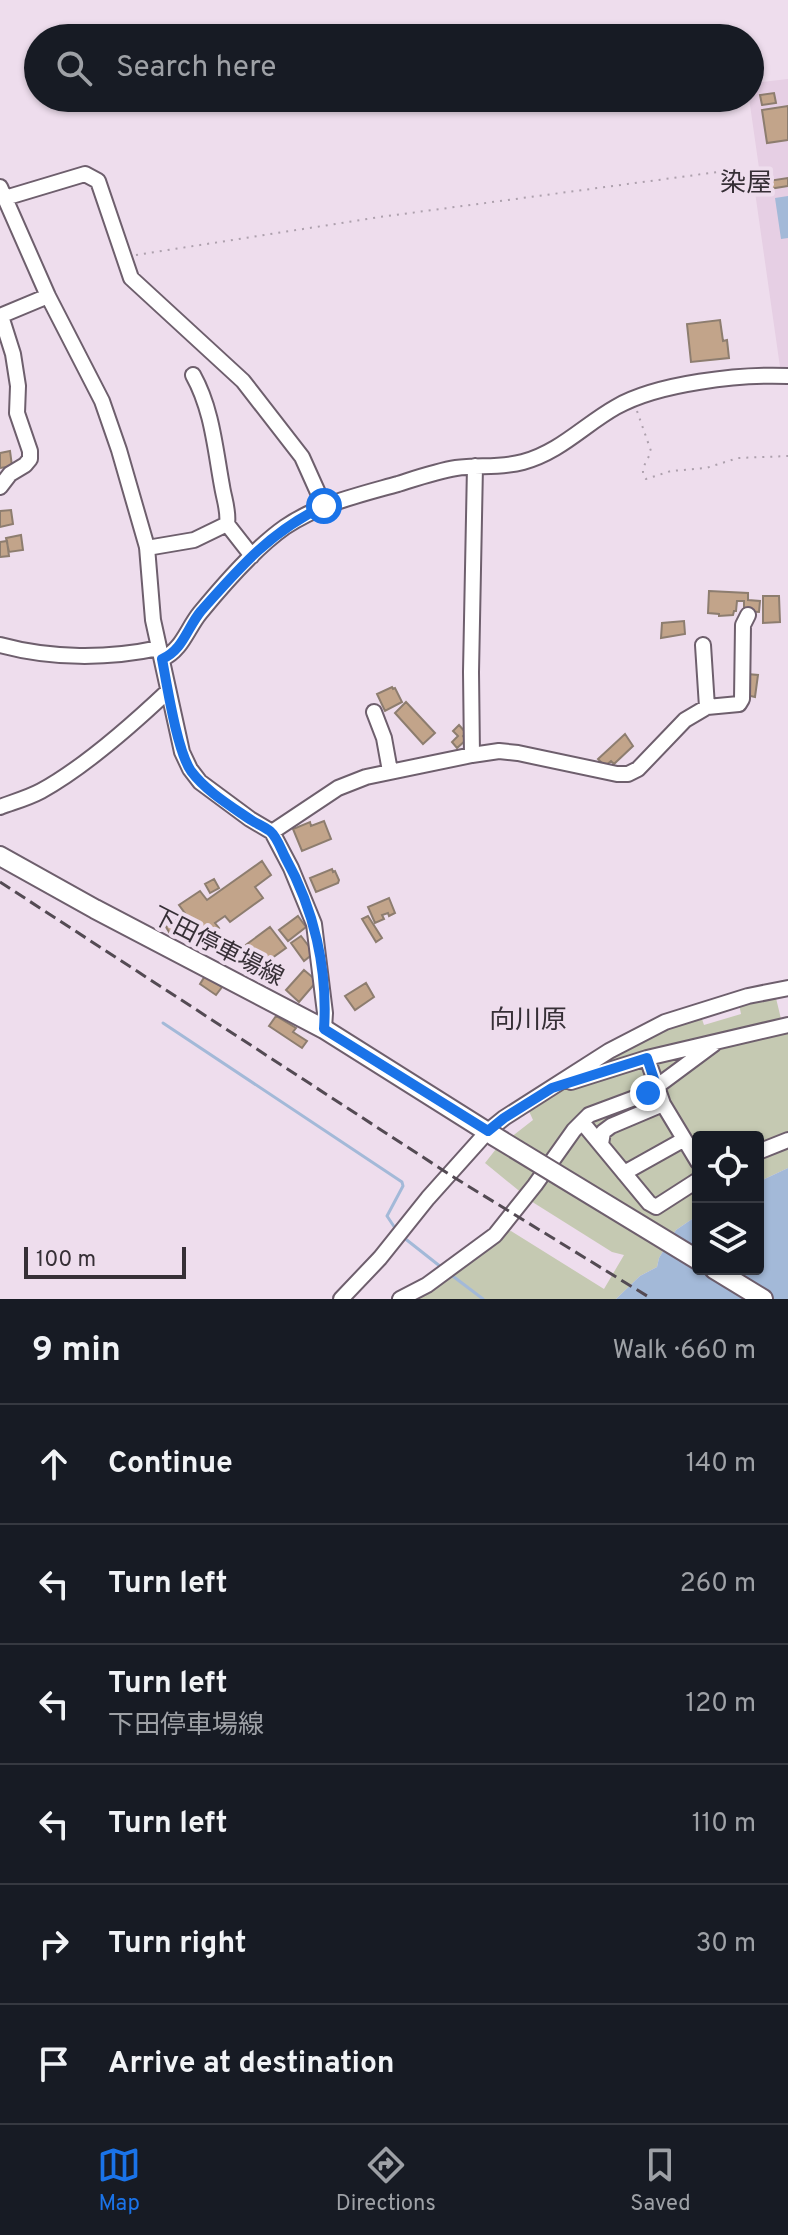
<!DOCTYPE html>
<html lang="en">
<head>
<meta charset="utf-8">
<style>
	:root { --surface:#171b24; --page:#20242c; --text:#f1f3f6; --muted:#9ea1a6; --line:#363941; --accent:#1a73e8 }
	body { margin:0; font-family:Overpass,"Noto Sans JP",sans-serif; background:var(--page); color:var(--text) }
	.controls { position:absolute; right:24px; bottom:24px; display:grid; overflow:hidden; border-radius:8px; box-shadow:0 2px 6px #0004 }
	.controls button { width:72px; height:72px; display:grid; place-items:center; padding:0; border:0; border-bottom:2px solid var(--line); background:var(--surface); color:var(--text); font:40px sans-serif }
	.scale { position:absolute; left:24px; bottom:20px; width:162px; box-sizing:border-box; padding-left:8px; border:4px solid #362f36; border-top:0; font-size:22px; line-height:28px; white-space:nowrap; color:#362f36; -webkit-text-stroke:6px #eedded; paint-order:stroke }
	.stop { position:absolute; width:24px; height:24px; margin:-18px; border:6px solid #1a73e8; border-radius:50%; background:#fff }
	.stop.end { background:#1a73e8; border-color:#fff; box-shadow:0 2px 8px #0008 }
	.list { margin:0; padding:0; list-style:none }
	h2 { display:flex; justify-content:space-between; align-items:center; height:104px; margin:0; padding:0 32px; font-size:34px }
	h2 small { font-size:26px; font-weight:400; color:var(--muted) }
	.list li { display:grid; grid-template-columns:52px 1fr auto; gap:24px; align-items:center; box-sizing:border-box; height:120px; padding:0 32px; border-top:2px solid var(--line) }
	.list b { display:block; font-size:30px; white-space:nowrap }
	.list p { margin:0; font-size:26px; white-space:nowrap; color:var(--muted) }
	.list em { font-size:26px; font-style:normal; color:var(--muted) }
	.icon { flex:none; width:44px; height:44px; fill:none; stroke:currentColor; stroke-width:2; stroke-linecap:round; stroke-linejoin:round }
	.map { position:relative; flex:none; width:788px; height:1299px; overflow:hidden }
	.search { position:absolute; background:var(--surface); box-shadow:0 2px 6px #0004; left:24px; right:24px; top:24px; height:88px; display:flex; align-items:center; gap:20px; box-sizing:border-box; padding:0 28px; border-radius:44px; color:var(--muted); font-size:30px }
	.sheet { height:824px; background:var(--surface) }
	nav { display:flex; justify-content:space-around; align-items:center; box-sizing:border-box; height:112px; border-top:2px solid var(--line); background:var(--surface); font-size:22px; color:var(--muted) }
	nav a { display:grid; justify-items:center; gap:4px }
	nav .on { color:var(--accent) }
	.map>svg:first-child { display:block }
</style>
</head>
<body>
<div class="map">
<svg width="788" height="1299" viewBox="0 0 788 1299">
	<rect width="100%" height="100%" fill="#eedded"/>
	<path fill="#e6cfe4" d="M788,79V367H780L752,171L759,168L749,98L750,89L753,83Z"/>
	<path fill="#c5c9b2" d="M775,994L782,1023L788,1022V1168L758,1182V1137H698V1215L676,1230L659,1258L657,1267L640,1276L616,1299H414L427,1293L503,1233L511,1231L604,1289L624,1255L612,1252L534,1203L485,1163L496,1149L533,1120L528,1109L581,1075L655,1033L701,1016L704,1025L741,1014L739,1004Z"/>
	<path fill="#a3b9d8" d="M788,196V238L781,239L775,198Z
		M788,1168V1299H616L640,1276L657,1267L659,1258L676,1230L698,1215V1269H758V1182Z"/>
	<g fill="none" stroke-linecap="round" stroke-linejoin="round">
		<path stroke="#a3b9d8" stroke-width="3" d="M163,1023L402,1182L403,1186L387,1216L395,1228
			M403,1237L441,1267
			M450,1274L483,1299"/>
	</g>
	<path fill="#c2a48a" stroke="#8d7d6f" stroke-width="2" d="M774,93L776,103L762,105L760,95Z
		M788,106V140L767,143L762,110Z
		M788,178V186L769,189L768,181Z
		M720,320L723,341L727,340L729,358L691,362L687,324Z
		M10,451L12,466L0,468V453Z
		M11,510L13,524L0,527V511Z
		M21,535L23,550L9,552L6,538Z
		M7,541L9,556L0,557V542Z
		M709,591L748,593V600L760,601L759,612L744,611V601H737L736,611H734L733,615L719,616V614L708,613Z
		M763,596H779L780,622L763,623Z
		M684,621L685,634L661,638L662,623Z
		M747,674L758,675L755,697L746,695Z
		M392,687L393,689L395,688L402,702L385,711L377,694Z
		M406,702L435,733L423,744L395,713Z
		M459,725L466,733L463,736L466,740L457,748L452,742L458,736L453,731Z
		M625,734L633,746L614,764L611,761L605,766L598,759Z
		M324,821L331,839L302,851L293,829L310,822L311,826Z
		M262,861L271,875L255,887L263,898L230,922L225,916L215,923L219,928L211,934L207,928L200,934L179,905L200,891L207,900Z
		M332,869L333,872L335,871L339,880L338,883L316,892L310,878Z
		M214,879L219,888L210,893L205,884Z
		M389,898L395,913L389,916L388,913L382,915L384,919L375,923L368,907Z
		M298,916L306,927L288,941L279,930Z
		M368,916L382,938L376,942L362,919Z
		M181,917L188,928L172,937L166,927Z
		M270,927L286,948L258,968L243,947Z
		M301,936L314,953L304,961L291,943Z
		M304,970L317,981L299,1002L286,990Z
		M205,976L222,987L216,995L200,984Z
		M366,983L374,997L355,1010L345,996Z
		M276,1016L296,1028L293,1032L307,1041L302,1048L269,1026Z"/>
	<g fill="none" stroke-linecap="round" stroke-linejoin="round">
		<defs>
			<path id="minor" d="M0,187L48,296L102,401L119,450L147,547L153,620L182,752L190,769L200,782L250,819L272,832L291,868L314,924L325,1013L324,1029
				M5,198L85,174L98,181L131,278L243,381L302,457L324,506
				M0,316L48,296
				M193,375C212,409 215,448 222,486C224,499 229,511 227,524L252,556
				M0,487L10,474L25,465L30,459V451L17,413L18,386L13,354L1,316
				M147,548L194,540L227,524
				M0,645C51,659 108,659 159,648
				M162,659C182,650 187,629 200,613C223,585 255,548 285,527C319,504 359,495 398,484C417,478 437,471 456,468C478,465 501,468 523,462C560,452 584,425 616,407C658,383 740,374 788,376
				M707,707L739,704L742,699L743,625L748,615
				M374,712L384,738L390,771
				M472,755L471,672L475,466
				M0,807C13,802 28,798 41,791C83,768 133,724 168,691
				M272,832L338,788L366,777L472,755L499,751L518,753L617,774H628L638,769L685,720L707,707L703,645
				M647,1058L663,1104L698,1162
				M571,1082L647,1058L788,1025
				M582,1122L649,1203L656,1207L698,1180
				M601,1144L603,1132L611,1126L663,1104
				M758,1152L788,1140
				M624,1173L683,1140
				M341,1299L380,1258L428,1198L488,1131L504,1118L609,1051L665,1022L748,996L788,988
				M400,1299L427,1285L495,1235L535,1185L574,1130L589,1115L648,1093L714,1044"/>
			<path id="major" d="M0,856L95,909L324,1029L494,1136
				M714,1269L763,1299"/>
		</defs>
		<use href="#minor" stroke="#6e5f6d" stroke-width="18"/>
		<use href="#major" stroke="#6e5f6d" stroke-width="22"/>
		<path stroke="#ada0ad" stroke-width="2" stroke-dasharray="2 6" stroke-linecap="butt" d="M136,255L380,217L733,170
			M637,411L651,451C648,461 638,470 646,479L671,471L706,468L738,458L788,456"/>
		<use href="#minor" stroke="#fff" stroke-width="14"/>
		<use href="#major" stroke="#fff" stroke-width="18"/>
		<path stroke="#534a53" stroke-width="3" stroke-dasharray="12 6" stroke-linecap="butt" d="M0,882L455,1178L652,1299"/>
		<defs>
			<path id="major-bridge" d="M494,1136L698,1260"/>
		</defs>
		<use href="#major-bridge" stroke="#6e5f6d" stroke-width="22" stroke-linecap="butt"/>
		<use href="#major-bridge" stroke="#fff" stroke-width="18"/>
	</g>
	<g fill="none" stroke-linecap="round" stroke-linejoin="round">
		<path stroke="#1a73e8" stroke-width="10" d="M324,506C271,531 239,568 201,611C187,628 183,650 162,659C167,685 177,751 191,771C205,790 229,805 248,818C255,823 263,826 270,831C277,837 281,849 285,857C314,909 328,969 324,1029L488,1131L504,1118L552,1088L647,1058L657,1088L648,1093"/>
	</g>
	<g text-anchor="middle" stroke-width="8" stroke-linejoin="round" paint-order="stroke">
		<g font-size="24" fill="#362f36" stroke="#eedded">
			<text transform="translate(218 946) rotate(27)" y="8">下田停車場線</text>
		</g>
		<g font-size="26" fill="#362f36" stroke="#eedded">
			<text x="746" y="191">染屋</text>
			<text x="528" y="1028">向川原</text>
		</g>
	</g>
</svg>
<div class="controls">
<button><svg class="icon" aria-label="locate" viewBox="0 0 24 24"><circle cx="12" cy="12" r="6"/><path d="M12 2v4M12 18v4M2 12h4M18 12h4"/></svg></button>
<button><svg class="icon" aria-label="layers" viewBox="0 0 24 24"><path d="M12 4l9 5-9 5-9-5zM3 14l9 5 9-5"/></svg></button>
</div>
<div class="scale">100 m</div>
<div class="stop" style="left:324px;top:506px"></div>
<div class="stop end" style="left:648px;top:1093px"></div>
<div class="search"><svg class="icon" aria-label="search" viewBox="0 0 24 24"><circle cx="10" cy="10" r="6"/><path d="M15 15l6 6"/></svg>Search here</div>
</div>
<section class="sheet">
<h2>9 min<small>Walk · 660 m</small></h2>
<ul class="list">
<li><svg class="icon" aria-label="ahead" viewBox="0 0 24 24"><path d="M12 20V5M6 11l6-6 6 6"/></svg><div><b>Continue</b></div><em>140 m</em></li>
<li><svg class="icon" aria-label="left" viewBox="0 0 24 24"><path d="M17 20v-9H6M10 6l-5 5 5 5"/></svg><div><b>Turn left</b></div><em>260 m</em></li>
<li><svg class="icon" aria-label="left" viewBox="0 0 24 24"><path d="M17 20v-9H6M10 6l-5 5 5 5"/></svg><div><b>Turn left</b><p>下田停車場線</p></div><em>120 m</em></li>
<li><svg class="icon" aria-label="left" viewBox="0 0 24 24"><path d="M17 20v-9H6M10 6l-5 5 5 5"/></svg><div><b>Turn left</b></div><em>110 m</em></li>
<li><svg class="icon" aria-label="right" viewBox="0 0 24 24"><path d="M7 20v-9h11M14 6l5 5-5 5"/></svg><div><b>Turn right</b></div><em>30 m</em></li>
<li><svg class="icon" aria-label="arrive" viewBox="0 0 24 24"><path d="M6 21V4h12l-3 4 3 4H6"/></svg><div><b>Arrive at destination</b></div></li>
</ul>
</section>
<nav>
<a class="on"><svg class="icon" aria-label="map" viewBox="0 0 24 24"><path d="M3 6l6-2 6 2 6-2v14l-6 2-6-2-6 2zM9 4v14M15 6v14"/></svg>Map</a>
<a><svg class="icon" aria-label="directions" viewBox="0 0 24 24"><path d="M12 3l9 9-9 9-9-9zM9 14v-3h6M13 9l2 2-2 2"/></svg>Directions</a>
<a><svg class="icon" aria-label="saved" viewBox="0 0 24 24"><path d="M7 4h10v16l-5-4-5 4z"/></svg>Saved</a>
</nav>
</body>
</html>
